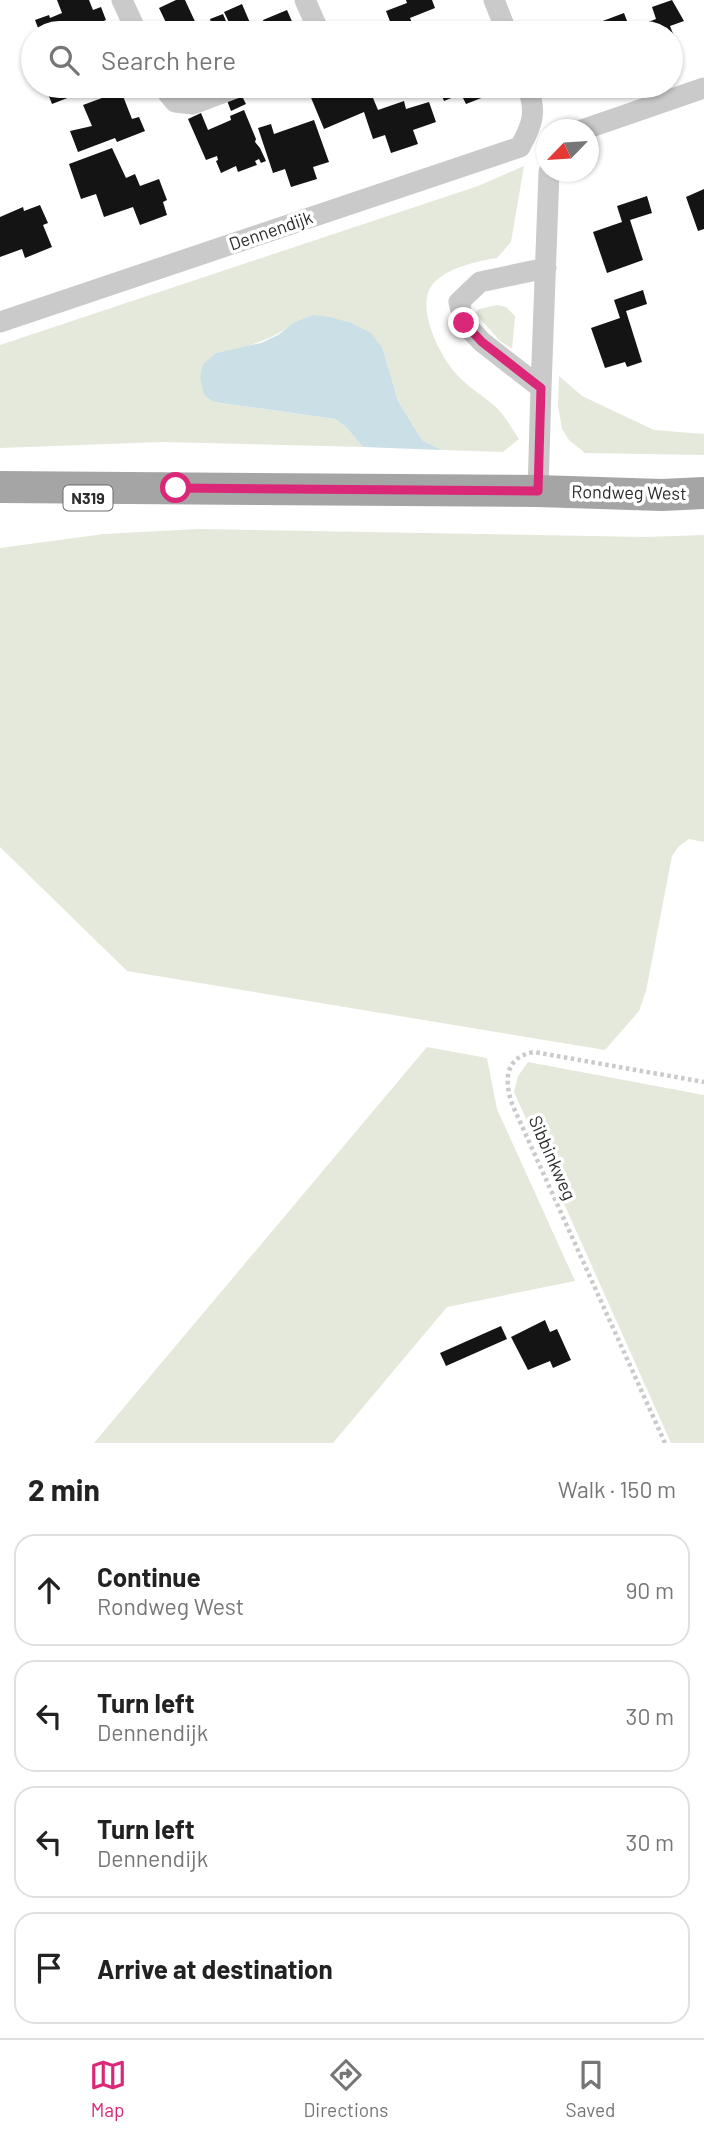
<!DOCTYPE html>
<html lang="en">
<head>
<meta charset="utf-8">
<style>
	:root { --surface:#fff; --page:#f6f6f6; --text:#222; --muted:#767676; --line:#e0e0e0; --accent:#db2777 }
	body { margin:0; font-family:Barlow,sans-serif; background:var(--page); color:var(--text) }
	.compass { position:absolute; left:536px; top:119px; width:63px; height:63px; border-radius:50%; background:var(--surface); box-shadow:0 2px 5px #0004; rotate:245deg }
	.stop { position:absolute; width:21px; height:21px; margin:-16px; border:5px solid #db2777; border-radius:50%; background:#fff }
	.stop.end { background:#db2777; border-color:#fff; box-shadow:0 2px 7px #0008 }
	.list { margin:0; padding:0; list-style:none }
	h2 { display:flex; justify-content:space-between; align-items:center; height:91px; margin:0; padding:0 28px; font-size:30px }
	h2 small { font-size:23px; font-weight:400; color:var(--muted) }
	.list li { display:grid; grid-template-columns:46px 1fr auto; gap:21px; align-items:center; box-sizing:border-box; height:112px; margin:0 14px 14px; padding:0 14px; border:2px solid var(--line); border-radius:21px }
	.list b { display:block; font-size:26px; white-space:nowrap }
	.list p { margin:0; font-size:23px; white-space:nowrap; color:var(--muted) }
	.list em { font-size:23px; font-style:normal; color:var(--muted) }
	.icon { flex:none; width:38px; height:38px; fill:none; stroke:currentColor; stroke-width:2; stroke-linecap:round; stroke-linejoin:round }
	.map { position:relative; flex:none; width:704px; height:1443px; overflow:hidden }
	.search { position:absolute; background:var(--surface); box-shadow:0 2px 5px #0004; left:21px; right:21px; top:21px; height:77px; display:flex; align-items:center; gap:18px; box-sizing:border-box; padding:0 24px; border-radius:38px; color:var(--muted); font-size:26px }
	.sheet { height:595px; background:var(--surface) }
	nav { display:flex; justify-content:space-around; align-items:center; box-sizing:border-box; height:98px; border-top:2px solid var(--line); background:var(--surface); font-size:19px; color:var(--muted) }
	nav a { display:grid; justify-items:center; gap:4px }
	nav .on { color:var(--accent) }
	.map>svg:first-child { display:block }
</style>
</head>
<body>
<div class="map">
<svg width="704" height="1443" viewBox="0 0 704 1443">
	<rect width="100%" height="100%" fill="#fff"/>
	<path fill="#e5e9dc" d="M524,166L511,242L497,258C478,261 446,268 433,284C415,306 438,350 452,369C464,385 483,395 497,408C506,417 512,429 519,439L503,452L442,450L422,440L398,401L383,349L293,323C270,342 245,347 216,353L214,402L335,419L345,426L363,447L162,442L0,448V345L478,186Z
		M497,305L506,307L515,316L512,349L500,341L475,313L479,309Z
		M559,376L582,396L654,430L704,434V455L585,453L569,440L562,429L558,406Z
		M198,529L646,537L704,535V842L689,839L679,846L672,856L646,991L639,1011L605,1050L127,971L0,847V548L104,534Z
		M427,1047L487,1058L497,1109L575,1281L447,1307L333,1443H94Z
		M528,1062L704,1095V1443H671L514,1092L518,1076Z"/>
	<path fill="#cae0e6" d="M313,315L330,317L351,323L371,333L383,349L398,401L422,440L442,450L363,447L345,426L335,419L214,402L204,395L200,376L203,364L216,353L261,343L278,335L293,323Z"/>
	<path fill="#141414" d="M57,0H89L93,10L101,7L106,20L73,33L71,30L61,33H40L35,20L49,15L50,18L62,13Z
		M176,0H185L198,28L188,33H171L159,8Z
		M406,0H432L435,8L410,18L416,33H368L391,24L386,11L407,3Z
		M672,0L684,21L670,26L679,49L671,52V33H586L584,28L624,13L630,29L656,19L652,7Z
		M242,4L253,30L246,33H234L224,12Z
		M287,10L297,33H268L263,20Z
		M223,14L228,26L214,32L210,19Z
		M45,86H98L52,104Z
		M313,86H368L378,110L404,101L406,109L429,102L436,122L413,130L418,144L391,153L385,135L373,139L364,112L324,129L307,88Z
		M438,86H486L489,95L466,104L461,94L444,101Z
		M121,91L132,119L139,117L145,131L117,142L115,138L78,152L70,131L92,126L83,105Z
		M240,92L246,104L231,111L226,98Z
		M244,110L256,139L255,142L260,148L266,161L261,163L259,159L255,161L257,165L238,172L236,166L221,173L216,161L218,160L217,156L206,160L188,119L201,113L208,130L231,120L230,116Z
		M314,120L329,162L313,167L317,179L291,187L285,169L273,173L258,128L271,124L274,134Z
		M112,148L126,178L135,174L140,186L159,179L167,200L163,202L167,215L140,225L133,207L104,217L96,194L81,199L69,164Z
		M704,189V229L698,231L686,197Z
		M647,196L652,213L630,220L643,260L607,273L593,232L622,222L617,206Z
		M40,205L48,223L43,225L52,247L25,258L22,249L0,257V217L23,207L24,211Z
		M643,290L647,304L626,311L642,362L627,367L625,362L605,368L591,328L620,318L614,300Z
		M545,1320L550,1332L557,1329L571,1360L553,1368L550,1361L528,1370L511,1337Z
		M501,1326L507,1339L446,1366L440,1353Z"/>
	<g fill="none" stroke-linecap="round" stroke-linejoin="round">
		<path stroke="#cacaca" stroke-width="4.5" stroke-dasharray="3.5 3.5" stroke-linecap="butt" d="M665,1443L512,1104C504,1079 505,1057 534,1052L704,1082"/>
		<path stroke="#cacaca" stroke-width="21" d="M122,0L137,33
			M305,0L317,27L318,33
			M494,0L507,33
			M162,86L175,102L193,104L241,86
			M582,130L704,88
			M546,268L480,282L459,302L464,323L482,342L541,388L549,172
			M0,322L520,147C533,124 537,111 527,86
			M538,491L541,388"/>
		<path stroke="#a5a5a5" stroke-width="32" d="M0,487L538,491L662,495L704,493"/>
	</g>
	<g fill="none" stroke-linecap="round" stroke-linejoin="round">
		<path stroke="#db2777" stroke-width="9" d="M176,488L538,491L541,388L482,342L464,323"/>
	</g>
	<g text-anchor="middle" stroke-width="7" stroke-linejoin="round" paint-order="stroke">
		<rect fill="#fff" stroke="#6c6c6c" stroke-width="2" x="63.5" y="485.5" width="49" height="25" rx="5"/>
		<g font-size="16" font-weight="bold" fill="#2d2d2d">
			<text x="88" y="504">N319</text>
		</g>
		<g font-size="18" fill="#2d2d2d" stroke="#fff">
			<text transform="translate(271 231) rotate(-19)" y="6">Dennendijk</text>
			<text transform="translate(629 493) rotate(1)" y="6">Rondweg West</text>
			<text transform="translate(552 1158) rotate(66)" y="6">Sibbinkweg</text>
		</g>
	</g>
</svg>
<svg class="compass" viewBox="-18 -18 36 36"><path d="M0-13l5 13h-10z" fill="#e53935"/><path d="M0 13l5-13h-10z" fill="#767676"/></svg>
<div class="stop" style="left:176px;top:488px"></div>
<div class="stop end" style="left:464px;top:323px"></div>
<div class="search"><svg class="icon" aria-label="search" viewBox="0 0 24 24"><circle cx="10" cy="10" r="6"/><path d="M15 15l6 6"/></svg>Search here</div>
</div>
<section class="sheet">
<h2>2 min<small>Walk · 150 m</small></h2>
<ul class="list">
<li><svg class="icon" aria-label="ahead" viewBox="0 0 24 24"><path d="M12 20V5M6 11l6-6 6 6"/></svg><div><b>Continue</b><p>Rondweg West</p></div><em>90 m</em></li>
<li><svg class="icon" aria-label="left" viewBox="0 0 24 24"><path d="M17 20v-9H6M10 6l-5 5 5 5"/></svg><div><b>Turn left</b><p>Dennendijk</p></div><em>30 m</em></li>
<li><svg class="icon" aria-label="left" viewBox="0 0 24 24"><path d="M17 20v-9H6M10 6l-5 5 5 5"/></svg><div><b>Turn left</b><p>Dennendijk</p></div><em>30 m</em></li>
<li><svg class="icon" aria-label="arrive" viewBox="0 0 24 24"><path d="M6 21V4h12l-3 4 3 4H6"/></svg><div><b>Arrive at destination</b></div></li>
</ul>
</section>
<nav>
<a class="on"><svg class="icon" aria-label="map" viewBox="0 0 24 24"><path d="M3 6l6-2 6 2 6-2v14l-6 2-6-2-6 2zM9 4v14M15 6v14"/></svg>Map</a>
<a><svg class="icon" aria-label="directions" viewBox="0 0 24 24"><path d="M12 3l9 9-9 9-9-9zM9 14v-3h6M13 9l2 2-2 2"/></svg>Directions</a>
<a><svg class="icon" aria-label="saved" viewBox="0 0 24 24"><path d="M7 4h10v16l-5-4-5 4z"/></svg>Saved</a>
</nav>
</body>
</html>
